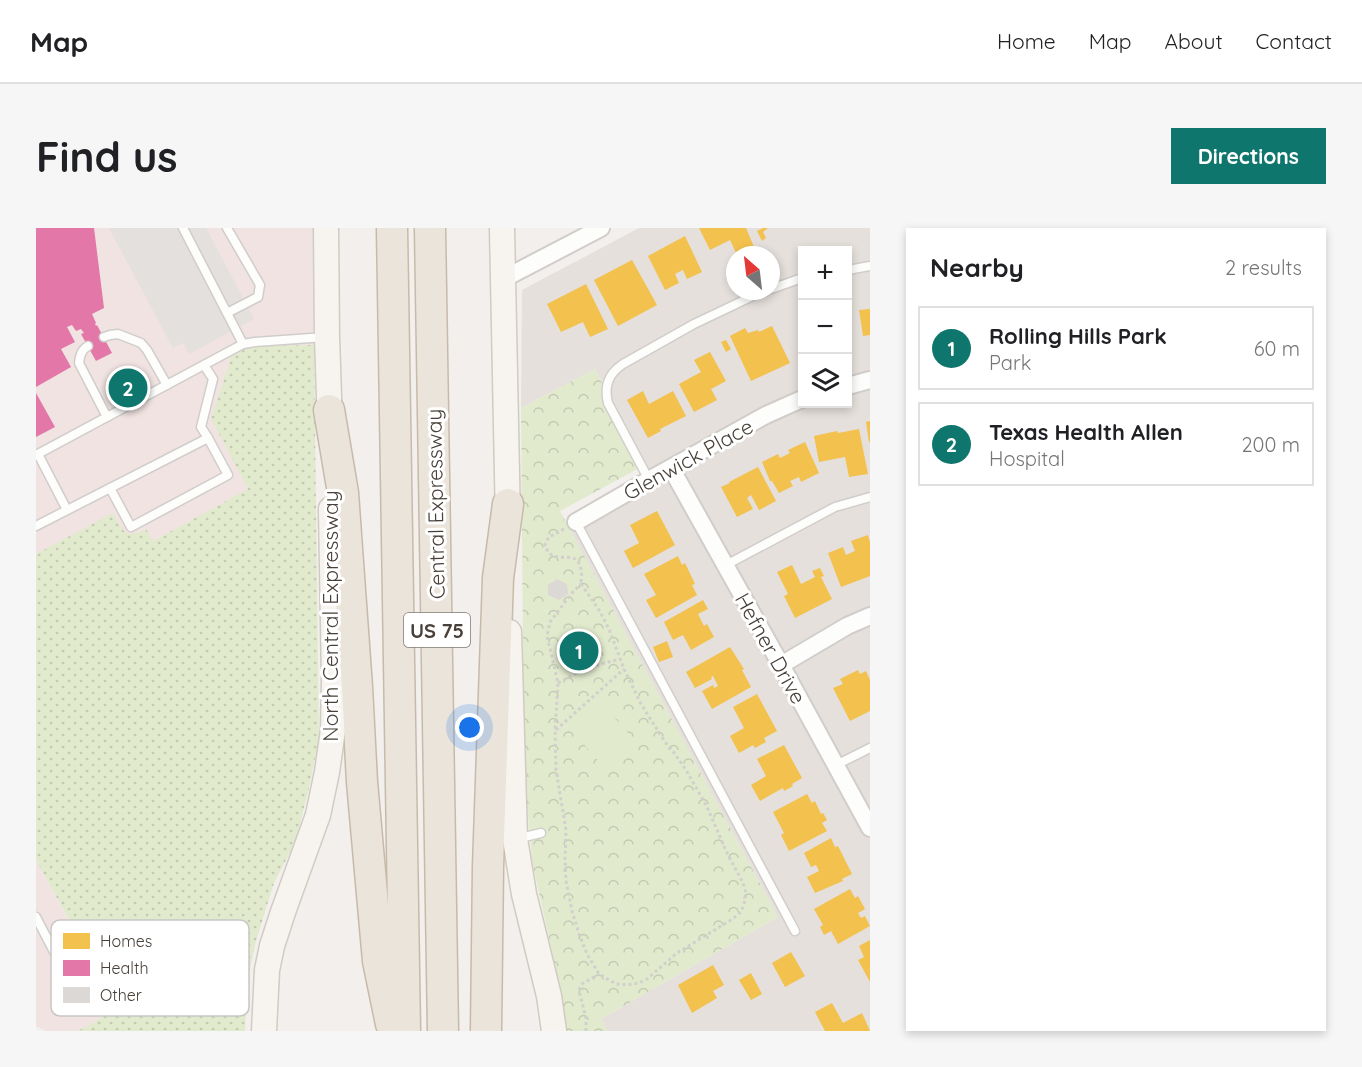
<!DOCTYPE html>
<meta charset="utf-8">
<style>
body{margin:0;font-family:Quicksand,sans-serif;background:#f6f6f6;color:#202124}
.controls{position:absolute;right:18px;top:18px;display:grid;overflow:hidden;border-radius:0px;box-shadow:0 3px 9px #0003}
.controls button{width:54px;height:54px;display:grid;place-items:center;padding:0;border:0;border-bottom:2px solid #e0e0e0;background:#fff;color:#202124;font:30px sans-serif}
.compass{position:absolute;left:690px;top:18px;width:54px;height:54px;border-radius:50%;background:#fff;box-shadow:0 3px 9px #0003;rotate:332deg}
.you{position:absolute;left:434px;top:500px;width:21px;height:21px;margin:-15px;border:4px solid #fff;border-radius:50%;background:#1a73e8;box-shadow:0 0 0 9px #1a73e833}
.badge{display:grid;place-items:center;width:39px;height:39px;border-radius:50%;background:#0f766e;color:#fff;font-size:20px;font-weight:700}
.pin{position:absolute;translate:-50% -50%;border:3px solid #fff;box-shadow:0 2px 6px #0006}
.list{margin:0;padding:0;list-style:none}
h2{display:flex;justify-content:space-between;align-items:center;height:78px;margin:0;padding:0 24px;font-size:26px}
h2 small{font-size:20px;font-weight:400;color:#757577}
.list li{display:grid;grid-template-columns:39px 1fr auto;gap:18px;align-items:center;box-sizing:border-box;height:84px;margin:0 12px 12px;padding:0 12px;border:2px solid #e0e0e0;border-radius:0px}
.list b{display:block;font-size:22px;white-space:nowrap}
.list p{margin:0;font-size:20px;white-space:nowrap;color:#757577}
.list em{font-size:20px;font-style:normal;color:#757577}
.icon{flex:none;width:33px;height:33px;fill:none;stroke:currentColor;stroke-width:2;stroke-linecap:round;stroke-linejoin:round}
.map{position:relative;flex:none;width:834px;height:803px;overflow:hidden;border-radius:0px}
header{display:flex;align-items:center;gap:36px;box-sizing:border-box;height:84px;padding:0 30px;background:#fff;border-bottom:2px solid #e0e0e0}
header strong{font-size:28px}
nav{display:flex;gap:33px;margin-inline-start:auto;font-size:21px}
.intro{display:flex;align-items:center;justify-content:space-between;box-sizing:border-box;height:144px;padding:0 36px}
h1{margin:0;font-size:42px}
.button{padding:15px 27px;border-radius:0px;background:#0f766e;color:#fff;font-size:21px;font-weight:700}
main{display:flex;gap:36px;padding:0 36px}
aside{flex:1;background:#fff;border-radius:0px;box-shadow:0 3px 9px #0003}
.map>svg:first-child{display:block}
.residential{fill:#e5e0db;fill-rule:evenodd}
.medical{fill:#f0e3e2}
.grass{fill:url(#grass-dots)}
.forest{fill:url(#forest-crowns)}
.pitch{fill:#e2eace}
.parking{fill:#e4e0dd}
.homes{fill:#f2c14e}
.health{fill:#e377a8}
.building{fill:#dbd8d5}
.lines{fill:none;stroke-linecap:round;stroke-linejoin:round}
.service-casing{stroke:#d0cdca;stroke-width:11}
.minor-casing{stroke:#d0cdca;stroke-width:20}
.secondary-casing{stroke:#d0cbc3;stroke-width:27}
.motorway-casing{stroke:#c8baa9;stroke-width:33}
.path{stroke:#d2cfcc;stroke-width:3;stroke-dasharray:3 3;stroke-linecap:butt}
.service{stroke:#fdfdfc;stroke-width:8}
.minor{stroke:#fdfdfc;stroke-width:16}
.secondary{stroke:#f7f4f0;stroke-width:24}
.motorway{stroke:#ebe4db;stroke-width:30}
.labels{text-anchor:middle;dominant-baseline:central;stroke-width:6;stroke-linejoin:round;paint-order:stroke}
.shield{fill:#fff;stroke:#7f7974;stroke-width:1.5}
.shield-label{font-size:20px;font-weight:bold;fill:#484039}
.street-label{font-size:21px;fill:#484039;stroke:#fff}
.key{fill:#fff;stroke:#c8c6c4;stroke-width:1.5}
.key-label{font-size:16px;fill:#484039}
</style>
<header>
<strong>Map</strong>
<nav><a>Home</a><a>Map</a><a>About</a><a>Contact</a></nav>
</header>
<div class="intro"><h1>Find us</h1><a class="button">Directions</a></div>
<main>
<div class="map">
<svg width="834" height="803" viewBox="0 0 834 803">
<defs>
<pattern id="grass-dots" width="8" height="8" patternUnits="userSpaceOnUse" patternTransform="scale(1.5)"><rect width="8" height="8" fill="#e2eace"/><path d="M2 2h.1M6 6h.1" fill="none" stroke="#c3cab2" stroke-width="1.8" stroke-linecap="round"/></pattern>
<pattern id="forest-crowns" width="20" height="18" patternUnits="userSpaceOnUse" patternTransform="scale(1.5)"><rect width="20" height="18" fill="#e2eace"/><path d="M2 6a3 3 0 1 1 6 0M12 15a3 3 0 1 1 6 0" fill="none" stroke="#c3cab2"/></pattern>
</defs>
<rect width="100%" height="100%" fill="#f2efec"/>
<path class="residential" d="M603,0H834V803H571L565,791L742,689L535,304L620,258L559,141L485,180L486,62ZM766,22H812V176H766ZM699,27H735V63H699Z"/>
<g class="medical">
<polygon points="0,0 278,0 278,117 215,118 213,261 117,313 101,306 92,306 84,300 77,286 0,326"/>
<polygon points="0,632 43,712 58,722 69,732 79,747 78,763 75,775 67,788 56,796 42,803 10,803 0,798"/>
</g>
<path class="grass" d="M278,117L283,511L272,564L259,615L238,655L220,713L212,750L209,803H41L56,796L67,788L75,775L78,763L79,747L69,732L58,722L44,712L0,632V326L77,285C86,303 90,312 110,301L117,313L212,261L175,191L195,129L215,118Z"/>
<polygon class="forest" points="559,141 607,238 524,283 742,689 565,791 571,803 529,803 517,728 496,633 488,542 485,180"/>
<polygon class="pitch" points="562,471 601,515 571,542 531,498"/>
<polygon class="parking" points="73,0 170,0 218,91 153,126 147,115 137,120"/>
<g class="homes">
<polygon points="663,0 710,0 721,26 719,27 701,27 694,12 674,22"/>
<polygon points="727,0 732,0 727,4 730,10 726,13 721,3"/>
<polygon points="649,8 666,44 651,51 647,42 639,46 643,55 629,62 612,28"/>
<polygon points="596,32 621,77 582,98 558,52"/>
<polygon points="550,56 572,101 554,109 547,94 525,104 511,76"/>
<polygon points="834,81 834,107 827,108 823,82"/>
<polygon points="736,98 754,135 715,153 694,108 709,100 712,105 722,102 723,104"/>
<polygon points="690,112 695,121 690,124 685,114"/>
<polygon points="674,124 690,153 675,161 681,172 658,184 643,156 665,144 658,132"/>
<polygon points="607,163 613,176 637,163 650,188 624,201 625,203 612,210 591,172"/>
<polygon points="834,193 834,214 833,214 830,194"/>
<polygon points="823,201 832,246 813,249 809,229 783,234 778,208 801,203 802,205"/>
<polygon points="769,214 783,245 765,254 763,249 754,253 757,258 743,265 736,253 734,253 726,234 742,226 744,230 754,225 752,222"/>
<polygon points="722,239 740,273 723,282 715,267 711,270 717,281 701,289 685,259 694,255 693,254"/>
<polygon points="621,283 639,317 597,340 588,323 603,315 594,297"/>
<polygon points="832,307 834,314 834,348 805,359 792,325 807,319 810,327 819,323 815,313"/>
<polygon points="642,328 646,337 649,335 659,356 656,357 661,367 620,390 610,372 620,367 608,346"/>
<polygon points="756,337 765,356 779,349 776,343 784,340 788,348 785,349 796,371 759,390 748,368 752,366 741,344"/>
<polygon points="667,372 672,381 662,386 668,398 671,396 678,409 655,422 647,407 637,412 628,394"/>
<polygon points="631,413 637,429 623,434 617,419"/>
<polygon points="694,419 708,441 706,442 715,459 676,481 666,463 677,457 678,460 682,458 677,448 675,449 676,451 659,460 650,444"/>
<polygon points="822,442 824,446 830,443 834,452 834,483 814,493 797,460 807,456 804,451"/>
<polygon points="721,466 741,503 728,510 730,514 719,520 717,517 703,525 694,508 708,500 697,479"/>
<polygon points="748,517 766,550 756,556 757,558 748,563 747,560 724,573 715,557 730,548 721,531"/>
<polygon points="771,566 776,575 779,573 785,586 787,585 791,592 786,595 791,603 753,623 745,607 748,605 737,584"/>
<polygon points="795,610 799,619 802,618 816,646 806,651 807,653 779,665 771,649 783,643 780,637 775,639 768,625"/>
<polygon points="814,661 819,670 822,668 829,681 822,685 825,690 829,688 834,698 802,716 795,703 788,707 784,699 787,697 778,681"/>
<polygon points="834,712 834,754 822,732 828,729 823,718"/>
<polygon points="755,724 769,748 749,759 736,735"/>
<polygon points="677,737 688,757 677,763 681,770 656,785 642,757"/>
<polygon points="715,745 726,766 715,772 703,752"/>
<polygon points="796,775 807,795 826,785 834,803 789,803 779,784"/>
</g>
<g class="health">
<polygon points="0,0 58,0 68,80 56,86 60,95 59,96 60,98 61,97 76,125 60,133 45,106 48,105 45,101 40,103 36,97 31,99 39,114 25,121 35,139 0,159"/>
<polygon points="0,165 19,199 0,209"/>
</g>
<polygon class="building" points="521,351 531,356 532,366 523,372 512,367 512,357"/>
<g class="lines">
<defs>
<g id="service">
<polyline points="147,0 207,116"/>
<polyline points="812,42 834,38"/>
<polyline points="735,61 766,50"/>
<polyline points="191,85 222,69 224,57 191,0"/>
<polyline points="68,109 74,107 82,106 105,115 111,122 131,157"/>
<path d="M52,118C45,122 44,128 43,135L71,189"/>
<polyline points="2,226 31,282"/>
<polyline points="0,227 207,116 219,114 289,109"/>
<path d="M613,252L572,175C568,158 572,146 587,136L658,96L719,67L730,63"/>
<polyline points="74,260 95,299 192,247 172,210"/>
<polyline points="540,294 759,703"/>
<polyline points="0,298 172,210 165,199 177,151 168,137"/>
<polyline points="690,337 799,279 834,269"/>
<polyline points="800,537 834,520"/>
<polyline points="480,611 505,605"/>
<polyline points="0,689 39,764"/>
</g>
<g id="minor">
<polyline points="467,51 565,0"/>
<polyline points="812,158 834,152"/>
<polyline points="635,240 745,437 834,600"/>
<polyline points="540,294 613,252 730,187 766,171"/>
<polyline points="745,437 811,398 834,388"/>
</g>
<g id="secondary">
<polyline points="290,0 291,109 294,199"/>
<polyline points="466,0 472,295"/>
<polyline points="473,404 479,611 488,666 513,768 518,803"/>
<polyline points="228,803 231,742 236,718 247,684 282,587 291,544 297,502 298,453 295,281"/>
</g>
<g id="motorway">
<polyline points="356,0 369,803"/>
<polyline points="394,0 407,803"/>
<polyline points="293,182 307,265 321,459 326,554 342,733 355,796"/>
<polyline points="450,803 452,639 462,350 472,276"/>
</g>
</defs>
<use href="#service" class="service-casing"/>
<use href="#minor" class="minor-casing"/>
<use href="#secondary" class="secondary-casing"/>
<use href="#motorway" class="motorway-casing"/>
<g class="path">
<path d="M528,301L513,309L509,316C515,342 540,317 545,341C546,346 545,352 545,356"/>
<polygon points="545,356 563,382 573,401 588,441 605,476 629,514 636,522 650,542 671,579 691,625 707,655 710,665 709,673 705,684 695,692 641,725 611,751 603,755 591,757 580,756 563,746 551,726 543,706 536,683 530,653 529,630 530,602 520,542 519,503 522,455 511,408 514,394 536,365"/>
<path d="M522,455C543,443 562,436 585,431"/>
<polyline points="520,502 588,441"/>
<polyline points="550,803 550,790 543,762 546,756 563,746"/>
</g>
<use href="#service" class="service"/>
<use href="#minor" class="minor"/>
<use href="#secondary" class="secondary"/>
<use href="#motorway" class="motorway"/>
</g>
<g class="labels">
<rect class="shield" x="368" y="385" width="66" height="34" rx="4.5"/>
<g class="shield-label">
<text x="401" y="402">US 75</text>
</g>
<g class="street-label">
<text transform="translate(652 231) rotate(-29)">Glenwick Place</text>
<text transform="translate(399 276) rotate(-91)">Central Expressway</text>
<text transform="translate(294 388) rotate(-90)">North Central Expressway</text>
<text transform="translate(735 420) rotate(61)">Hefner Drive</text>
</g>
</g>
<rect x="15" y="692" width="198" height="96" rx="9" class="key"/>
<rect x="27" y="705" width="27" height="16" fill="#f2c14e"/>
<rect x="27" y="732" width="27" height="16" fill="#e377a8"/>
<rect x="27" y="759" width="27" height="16" fill="#dbd8d5"/>
<g class="key-label">
<text x="64" y="719">Homes</text>
<text x="64" y="746">Health</text>
<text x="64" y="773">Other</text>
</g>
</svg>
<div class="controls">
<button>+</button>
<button>−</button>
<button><svg class="icon" aria-label="layers" viewBox="0 0 24 24"><path d="M12 4l9 5-9 5-9-5zM3 14l9 5 9-5"/></svg></button>
</div>
<svg class="compass" viewBox="-18 -18 36 36"><path d="M0-13l5 13h-10z" fill="#e53935"/><path d="M0 13l5-13h-10z" fill="#757577"/></svg>
<div class="you"></div>
<div class="pin badge" style="left:543px;top:423px">1</div>
<div class="pin badge" style="left:92px;top:160px">2</div>
</div>
<aside>
<h2>Nearby<small>2 results</small></h2>
<ul class="list">
<li><span class="badge">1</span><div><b>Rolling Hills Park</b><p>Park</p></div><em>60 m</em></li>
<li><span class="badge">2</span><div><b>Texas Health Allen</b><p>Hospital</p></div><em>200 m</em></li>
</ul>
</aside>
</main>
